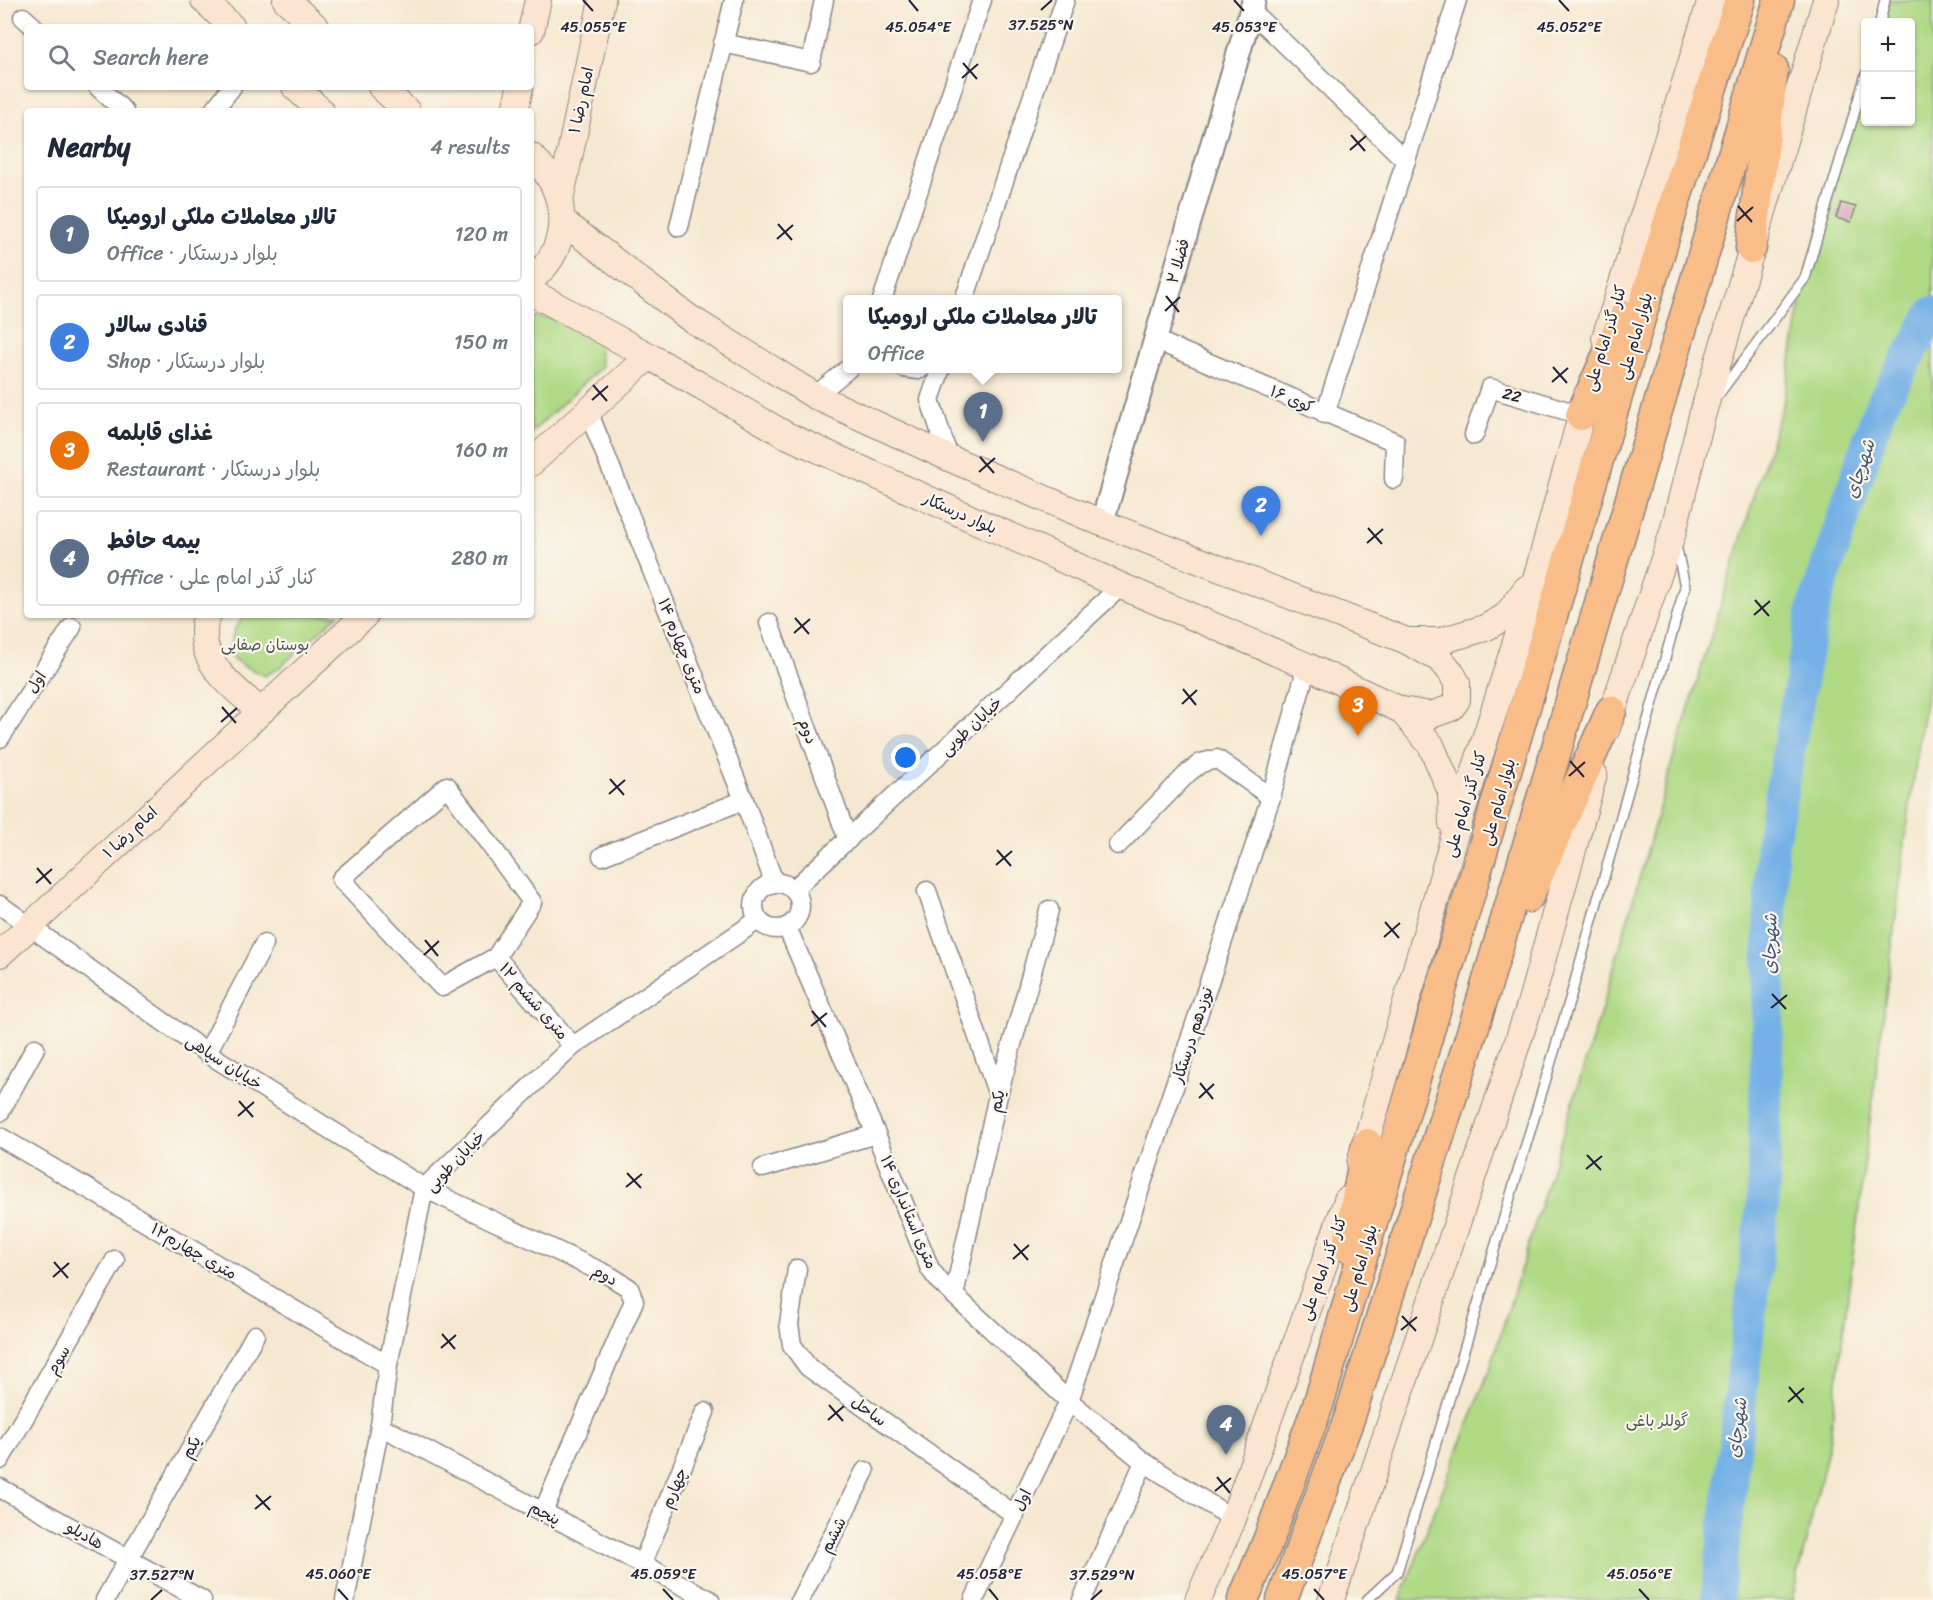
<!DOCTYPE html>
<meta charset="utf-8">
<style>
body{margin:0;font-family:Sriracha,"Playpen Sans Arabic",sans-serif;background:#f2f2f3;color:#1f2937}
.controls{position:absolute;right:18px;top:18px;display:grid;overflow:hidden;border-radius:6px;box-shadow:0 2px 4px #0004}
.controls button{width:54px;height:54px;display:grid;place-items:center;padding:0;border:0;border-bottom:2px solid #e0e1e3;background:#fff;color:#1f2937;font:30px sans-serif}
.you{position:absolute;left:906px;top:758px;width:21px;height:21px;margin:-15px;border:4px solid #fff;border-radius:50%;background:#1a73e8;box-shadow:0 0 0 9px #1a73e833}
.badge{display:grid;place-items:center;width:39px;height:39px;border-radius:50%;background:#0b8043;color:#fff;font-size:20px;font-weight:700}
.pin{position:absolute;translate:-50% -50px;filter:drop-shadow(0 2px 3px #0008)}
.pin::after{content:'';position:absolute;top:32px;width:21px;height:18px;background:inherit;clip-path:polygon(0 0,100% 0,50% 100%)}
.popup{position:absolute;left:843px;top:295px;width:279px;height:78px;box-sizing:border-box;display:grid;place-content:center;border-radius:6px;background:#fff;filter:drop-shadow(0 2px 4px #0005);font-size:20px;white-space:nowrap;color:#747a83}
.popup b{font-size:22px;color:#1f2937}
.popup::after{content:'';position:absolute;left:50%;top:100%;margin-left:-12px;border:12px solid transparent;border-top-color:#fff}
.list{margin:0;padding:0;list-style:none}
h2{display:flex;justify-content:space-between;align-items:center;height:78px;margin:0;padding:0 24px;font-size:26px}
h2 small{font-size:20px;font-weight:400;color:#747a83}
.list li{display:grid;grid-template-columns:39px 1fr auto;gap:18px;align-items:center;box-sizing:border-box;height:96px;margin:0 12px 12px;padding:0 12px;border:2px solid #e0e1e3;border-radius:6px}
.list b{display:block;font-size:22px;white-space:nowrap}
.list p{margin:0;font-size:20px;white-space:nowrap;color:#747a83}
.list em{font-size:20px;font-style:normal;color:#747a83}
.icon{flex:none;width:33px;height:33px;fill:none;stroke:currentColor;stroke-width:2;stroke-linecap:round;stroke-linejoin:round}
.map{position:relative;flex:none;width:1933px;height:1600px;overflow:hidden}
.search{position:absolute;background:#fff;box-shadow:0 2px 4px #0004;left:24px;top:24px;width:510px;height:66px;display:flex;align-items:center;gap:15px;box-sizing:border-box;padding:0 21px;border-radius:6px;color:#747a83;font-size:22px}
.panel{position:absolute;background:#fff;box-shadow:0 2px 4px #0004;left:24px;top:108px;width:510px;height:510px;border-radius:6px}
.map>svg:first-child{display:block}
.green{fill:#afd984;stroke:#687e60;stroke-width:1.5}
.lines{fill:none;stroke-linecap:round;stroke-linejoin:round}
.river{stroke:#74b0e6;stroke-width:33}
.building{fill:#d091ad}
.service-casing{stroke:#8c8586;stroke-width:12}
.minor-casing{stroke:#8c8586;stroke-width:21}
.tertiary-casing{stroke:#8c8586;stroke-width:26}
.secondary-casing{stroke:#8c8586;stroke-width:28}
.trunk-casing{stroke:#8c8586;stroke-width:33}
.service{stroke:#fff;stroke-width:9}
.minor{stroke:#fff;stroke-width:18}
.tertiary{stroke:#fff;stroke-width:22}
.secondary{stroke:#fce5d0;stroke-width:26}
.trunk{stroke:#f8bd89;stroke-width:30}
.ticks{fill:none;stroke:#22223b;stroke-width:2}
.labels{text-anchor:middle;dominant-baseline:central;stroke-width:4.5;stroke-linejoin:round;paint-order:stroke}
.street-label{font-size:16px;fill:#22223b;stroke:#fbf7ec}
.park-label{font-size:16px;fill:#4c5951;stroke:#fbf7ec}
.water-label{font-size:18px;font-style:italic;fill:#3f5477;stroke:#fbf7ec}
.ticks-label{font-size:15px;text-anchor:middle;fill:#22223b;stroke:#fbf7ec;stroke-width:4.5;stroke-linejoin:round;paint-order:stroke}
</style>
<div class="map">
<svg width="1933" height="1600" viewBox="0 0 1933 1600">
<rect width="100%" height="100%" fill="#fbf7ec"/>
<filter id="ink" filterUnits="userSpaceOnUse"><feTurbulence type="fractalNoise" baseFrequency=".0167" numOctaves="2"/><feDisplacementMap in="SourceGraphic" scale="12" xChannelSelector="R" yChannelSelector="G"/><feConvolveMatrix kernelMatrix="1 2 1 2 8 2 1 2 1" color-interpolation-filters="sRGB"/></filter>
<filter id="wash" filterUnits="userSpaceOnUse"><feTurbulence type="fractalNoise" baseFrequency=".008" numOctaves="4" result="noise"/><feDisplacementMap in="SourceGraphic" scale="24" xChannelSelector="R" yChannelSelector="G"/><feGaussianBlur stdDeviation="1.35" result="paint"/><feColorMatrix in="noise" values="0 0 0 0 0 0 0 0 0 0 0 0 0 0 0 0 0 1.4 0 .05"/><feComposite in="paint" operator="in"/></filter>
<g filter="url(#wash)">
<rect width="100%" height="100%" fill="#f5e8d0"/>
<g class="green">
<polygon points="1890,0 1933,0 1933,648 1910,804 1829,1445 1792,1600 1400,1600 1490,1368 1605,999 1672,763 1784,400 1805,278 1865,74 1866,122 1910,122 1910,22 1881,22"/>
<polygon points="531,317 561,319 593,332 599,346 602,366 531,433"/>
<polygon points="245,615 338,615 279,668 265,676 242,665 228,655 234,630"/>
</g>
<g class="lines">
<polyline class="river" points="1717,1600 1763,1202 1772,846 1814,606 1880,407 1933,313"/>
</g>
<g id="blocks">
<polygon class="building" points="1841,203 1856,207 1851,222 1836,218"/>
</g>
</g>
<g filter="url(#ink)">
<use href="#blocks" fill-opacity="0" stroke="#8c8586" stroke-width="1.5"/>
<g class="lines">
<defs>
<g id="service">
<polyline points="1880,22 1885,0"/>
<polyline points="1718,395 1805,278 1866,74"/>
<polyline points="1367,1600 1397,1572 1570,999 1685,587 1676,545"/>
</g>
<g id="minor">
<polyline points="1251,11 1406,161"/>
<polyline points="23,17 34,27"/>
<polyline points="723,43 811,62 824,0"/>
<polyline points="98,87 124,111"/>
<polyline points="213,111 232,87"/>
<polyline points="679,227 734,0"/>
<polyline points="882,300 982,0"/>
<polyline points="964,300 1065,0"/>
<polyline points="1155,340 1395,442 1394,479"/>
<polyline points="904,368 918,370 922,368"/>
<polyline points="941,368 930,400 949,458"/>
<polyline points="815,396 849,368"/>
<polyline points="588,411 744,800 774,882"/>
<polyline points="1325,414 1457,0"/>
<polyline points="1474,435 1490,388 1581,415"/>
<polyline points="769,623 848,840"/>
<polyline points="0,738 72,627"/>
<polygon points="447,786 532,902 496,957 442,987 341,879"/>
<polyline points="1118,845 1189,772 1201,763 1217,759 1271,797"/>
<polyline points="602,856 744,800"/>
<circle cx="777" cy="906" r="23"/>
<polyline points="794,889 1121,586"/>
<polyline points="927,891 998,1095"/>
<polyline points="0,905 207,1053 424,1188 610,1276 629,1288 634,1301 543,1512"/>
<polyline points="787,927 876,1134 930,1269 940,1282 1069,1401 1144,1462 1233,1519"/>
<polyline points="496,957 573,1046"/>
<polyline points="207,1053 264,944"/>
<polyline points="0,1112 35,1048"/>
<polyline points="0,1137 388,1365"/>
<polyline points="763,1168 876,1134"/>
<polyline points="797,1269 789,1324 792,1345 808,1367 1015,1515"/>
<polyline points="954,1295 998,1095 1049,910"/>
<polyline points="380,1426 710,1600"/>
<polyline points="0,1460 115,1260"/>
<polyline points="0,1488 202,1600"/>
<polyline points="642,1564 705,1412"/>
<polyline points="105,1600 255,1335"/>
<polyline points="345,1600 380,1426 388,1365 424,1188 573,1046 758,920"/>
<polyline points="800,1600 865,1471"/>
<polyline points="974,1600 1069,1401 1271,797 1307,666"/>
<polyline points="1082,1600 1144,1462"/>
</g>
<polyline id="tertiary" points="1102,523 1254,0"/>
<g id="secondary">
<polyline points="204,0 232,27"/>
<polyline points="286,0 316,27"/>
<polyline points="531,31 538,0"/>
<polyline points="295,87 321,111"/>
<polyline points="381,87 407,111"/>
<polyline points="515,111 520,87"/>
<path d="M531,156C569,188 574,248 531,279"/>
<polyline points="560,201 602,0"/>
<polyline points="531,292 649,356 786,435 1121,586 1307,666 1401,710 1431,715 1451,708 1457,700 1457,683 1451,672 1441,660 1407,641 1102,523 949,458 815,396 688,317 562,221"/>
<polyline points="1605,338 1711,0"/>
<polyline points="531,463 649,356"/>
<path d="M208,615C204,621 204,626 204,633C203,667 237,690 260,711"/>
<polyline points="1407,641 1440,641 1485,628 1506,616 1526,589"/>
<polyline points="1401,710 1431,745 1451,792 1452,823"/>
<polyline points="1606,730 1673,532 1702,416 1826,0"/>
<polyline points="0,954 365,615"/>
<polyline points="1360,1163 1453,840 1538,572 1587,395"/>
<polyline points="1198,1600 1233,1519 1347,1200"/>
<polyline points="1331,1600 1529,1008 1594,774"/>
</g>
<g id="trunk">
<polyline points="1751,248 1773,69"/>
<polyline points="1581,415 1625,316"/>
<polyline points="1528,897 1611,711"/>
<polyline points="1348,1247 1367,1144"/>
<polyline points="1243,1600 1268,1541 1319,1402 1674,204 1740,0"/>
<polyline points="1282,1600 1350,1416 1480,1007 1779,0"/>
</g>
</defs>
<use href="#service" class="service-casing"/>
<use href="#minor" class="minor-casing"/>
<use href="#tertiary" class="tertiary-casing"/>
<use href="#secondary" class="secondary-casing"/>
<use href="#trunk" class="trunk-casing"/>
<use href="#service" class="service"/>
<use href="#minor" class="minor"/>
<use href="#tertiary" class="tertiary"/>
<use href="#secondary" class="secondary"/>
<use href="#trunk" class="trunk"/>
</g>
</g>
<path class="ticks" d="M583,0L593,11M909,0L918,11M1234,0L1244,11M1559,0L1569,11M1041,10L1052,0M963,63L977,79M962,78L978,64M1351,135L1365,151M1350,150L1366,136M1738,206L1752,222M1737,221L1753,207M778,224L792,240M777,239L793,225M1166,296L1179,312M1165,311L1180,297M1553,367L1567,383M1552,382L1568,368M593,385L607,401M592,400L608,386M980,457L994,473M979,472L995,458M1368,528L1382,544M1367,543L1383,529M1755,600L1769,616M1754,615L1770,601M795,618L809,634M794,633L810,619M1183,689L1196,705M1182,704L1197,690M222,707L236,723M221,722L237,708M1570,761L1584,777M1569,776L1585,762M610,779L624,795M609,794L625,780M997,850L1011,866M996,865L1012,851M37,868L51,884M36,883L52,869M1385,922L1399,938M1384,937L1400,923M425,940L438,956M424,955L439,941M1772,994L1786,1009M1771,1008L1787,995M812,1011L826,1027M811,1026L827,1013M1200,1083L1213,1099M1199,1098L1214,1084M239,1101L253,1117M238,1116L254,1102M1587,1155L1601,1170M1586,1169L1602,1156M627,1173L641,1188M626,1187L642,1174M1014,1244L1028,1260M1013,1259L1029,1245M54,1262L68,1278M53,1277L69,1263M1402,1316L1416,1331M1401,1330L1417,1317M442,1334L455,1349M441,1348L456,1335M1789,1387L1803,1403M1788,1402L1804,1388M829,1405L843,1421M828,1420L844,1406M1217,1477L1230,1493M1215,1491L1231,1478M256,1495L270,1510M255,1509L271,1496M338,1589L348,1600M663,1589L673,1600M989,1589L998,1600M1314,1589L1324,1600M1639,1589L1649,1600M151,1600L162,1590M1091,1600L1102,1590"/>
<g class="labels">
<g class="street-label">
<text transform="translate(581 100) rotate(-78)">امام رضا ۱</text>
<text transform="translate(1178 261) rotate(-74)">فضلا ۲</text>
<text transform="translate(1635 336) rotate(-74)">بلوار امام علی</text>
<text transform="translate(1605 338) rotate(-73)">کنار گذر امام علی</text>
<text transform="translate(1512 395) rotate(16)">22</text>
<text transform="translate(1292 399) rotate(23)">کوی ۱۶</text>
<text transform="translate(960 513) rotate(24)">بلوار درستکار</text>
<text transform="translate(682 646) rotate(68)">۱۴ متری چهارم</text>
<text transform="translate(36 682) rotate(-57)">اول</text>
<text transform="translate(971 726) rotate(-43)">خیابان طوبی</text>
<text transform="translate(808 731) rotate(70)">دوم</text>
<text transform="translate(1498 802) rotate(-74)">بلوار امام علی</text>
<text transform="translate(1465 804) rotate(-73)">کنار گذر امام علی</text>
<text transform="translate(130 832) rotate(-43)">امام رضا ۱</text>
<text transform="translate(534 1001) rotate(49)">۱۲ متری ششم</text>
<text transform="translate(1192 1035) rotate(-72)">نوزدهم درستکار</text>
<text transform="translate(224 1062) rotate(33)">خیابان سپاهی</text>
<text transform="translate(997 1101) rotate(-77)">یکم</text>
<text transform="translate(455 1161) rotate(-46)">خیابان طوبی</text>
<text transform="translate(909 1212) rotate(67)">۱۴ متری استانداری</text>
<text transform="translate(194 1251) rotate(30)">۱۲متری چهارم</text>
<text transform="translate(1323 1268) rotate(-70)">کنار گذر امام علی</text>
<text transform="translate(1359 1268) rotate(-73)">بلوار امام علی</text>
<text transform="translate(605 1275) rotate(28)">دوم</text>
<text transform="translate(58 1360) rotate(-60)">سوم</text>
<text transform="translate(869 1411) rotate(36)">ساحل</text>
<text transform="translate(191 1447) rotate(-60)">یکم</text>
<text transform="translate(674 1488) rotate(-67)">چهارم</text>
<text transform="translate(1022 1500) rotate(-64)">اول</text>
<text transform="translate(545 1513) rotate(28)">پنجم</text>
<text transform="translate(85 1535) rotate(29)">هادیلو</text>
<text transform="translate(833 1535) rotate(-63)">ششم</text>
</g>
<g class="park-label">
<text x="265" y="644">بوستان صفایی</text>
<text x="1657" y="1420">گوللر باغی</text>
</g>
<g class="water-label">
<text transform="translate(1860 469) rotate(-72)">شهرچای</text>
<text transform="translate(1770 944) rotate(-89)">شهرچای</text>
<text transform="translate(1737 1428) rotate(-83)">شهرچای</text>
</g>
</g>
<g class="ticks-label">
<text x="1041" y="30">37.525°N</text>
<text x="593" y="32">45.055°E</text>
<text x="1244" y="32">45.053°E</text>
<text x="1569" y="32">45.052°E</text>
<text x="918" y="32">45.054°E</text>
<text x="338" y="1579">45.060°E</text>
<text x="663" y="1579">45.059°E</text>
<text x="989" y="1579">45.058°E</text>
<text x="1314" y="1579">45.057°E</text>
<text x="1639" y="1579">45.056°E</text>
<text x="162" y="1580">37.527°N</text>
<text x="1102" y="1580">37.529°N</text>
</g>
</svg>
<div class="controls">
<button>+</button>
<button>−</button>
</div>
<div class="you"></div>
<div class="pin badge" style="left:983px;top:442px;background:#5c6f8a">1</div>
<div class="popup"><b>تالار معاملات ملکی ارومیکا</b>Office</div>
<div class="pin badge" style="left:1261px;top:536px;background:#3f7fe0">2</div>
<div class="pin badge" style="left:1358px;top:736px;background:#e8710a">3</div>
<div class="pin badge" style="left:1226px;top:1455px;background:#5c6f8a">4</div>
<div class="search"><svg class="icon" aria-label="search" viewBox="0 0 24 24"><circle cx="10" cy="10" r="6"/><path d="M15 15l6 6"/></svg>Search here</div>
<section class="panel">
<h2>Nearby<small>4 results</small></h2>
<ul class="list">
<li><span class="badge" style="background:#5c6f8a">1</span><div><b>تالار معاملات ملکی ارومیکا</b><p>Office · بلوار درستکار</p></div><em>120 m</em></li>
<li><span class="badge" style="background:#3f7fe0">2</span><div><b>قنادی سالار</b><p>Shop · بلوار درستکار</p></div><em>150 m</em></li>
<li><span class="badge" style="background:#e8710a">3</span><div><b>غذای قابلمه</b><p>Restaurant · بلوار درستکار</p></div><em>160 m</em></li>
<li><span class="badge" style="background:#5c6f8a">4</span><div><b>بیمه حافط</b><p>Office · کنار گذر امام علی</p></div><em>280 m</em></li>
</ul>
</section>
</div>
